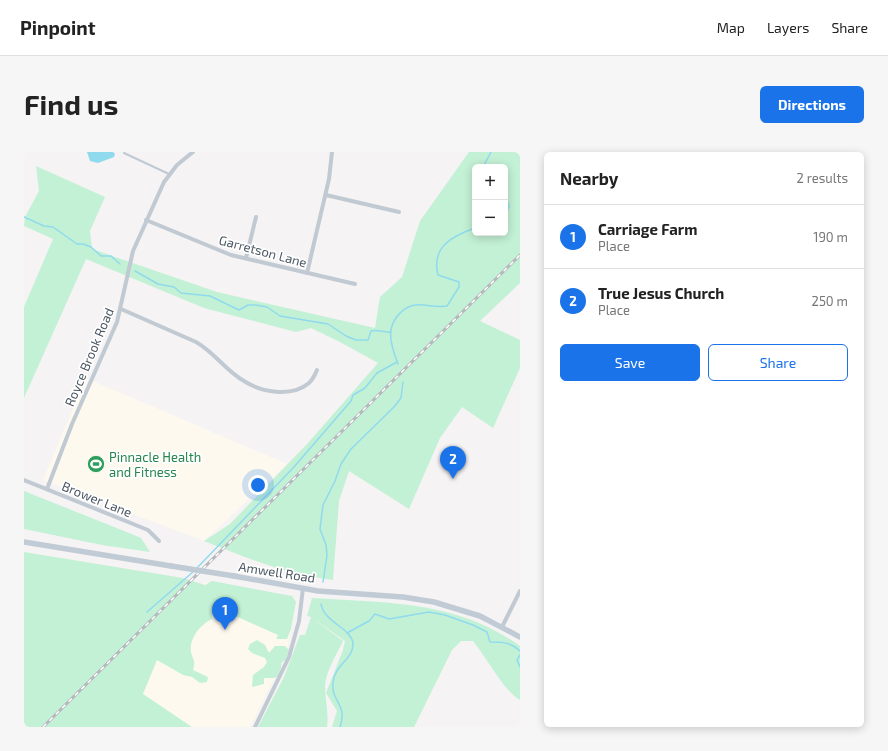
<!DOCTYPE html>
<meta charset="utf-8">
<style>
body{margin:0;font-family:"Exo 2",sans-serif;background:#f6f6f6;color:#222}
.controls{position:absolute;right:12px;top:12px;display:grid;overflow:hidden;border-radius:6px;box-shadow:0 2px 10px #0003}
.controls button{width:36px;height:36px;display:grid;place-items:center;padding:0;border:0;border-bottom:1px solid #e0e0e0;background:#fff;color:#222;font:20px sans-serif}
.you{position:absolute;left:234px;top:333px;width:14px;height:14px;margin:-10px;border:3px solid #fff;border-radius:50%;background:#1a73e8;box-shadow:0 0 0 6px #1a73e833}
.badge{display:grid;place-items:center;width:26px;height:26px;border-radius:50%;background:#1a73e8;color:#fff;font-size:13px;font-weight:700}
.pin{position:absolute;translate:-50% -33px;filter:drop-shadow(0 1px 2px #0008)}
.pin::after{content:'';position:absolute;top:21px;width:14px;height:12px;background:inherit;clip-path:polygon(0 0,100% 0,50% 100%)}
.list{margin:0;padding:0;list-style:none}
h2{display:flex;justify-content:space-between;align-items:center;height:52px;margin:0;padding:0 16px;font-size:17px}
h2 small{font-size:13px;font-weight:400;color:#767676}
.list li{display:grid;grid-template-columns:26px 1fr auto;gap:12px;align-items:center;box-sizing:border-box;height:64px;padding:0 16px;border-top:1px solid #e0e0e0}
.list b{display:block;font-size:15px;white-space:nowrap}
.list p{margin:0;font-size:13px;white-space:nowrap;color:#767676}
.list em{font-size:13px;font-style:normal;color:#767676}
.actions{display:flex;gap:8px;padding:12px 16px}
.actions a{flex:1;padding:9px 0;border:1px solid #1a73e8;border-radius:6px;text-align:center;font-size:14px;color:#1a73e8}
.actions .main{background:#1a73e8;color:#fff}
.map{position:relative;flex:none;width:496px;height:575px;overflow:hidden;border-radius:6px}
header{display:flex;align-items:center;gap:24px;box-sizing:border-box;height:56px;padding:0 20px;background:#fff;border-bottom:1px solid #e0e0e0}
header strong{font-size:19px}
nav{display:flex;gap:22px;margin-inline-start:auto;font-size:14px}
.intro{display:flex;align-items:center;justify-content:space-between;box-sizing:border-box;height:96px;padding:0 24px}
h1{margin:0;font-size:28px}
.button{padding:10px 18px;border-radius:6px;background:#1a73e8;color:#fff;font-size:14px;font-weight:700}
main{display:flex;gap:24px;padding:0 24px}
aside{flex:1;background:#fff;border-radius:6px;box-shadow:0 2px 10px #0003}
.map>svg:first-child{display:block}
.commercial{fill:#fdf9ef}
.green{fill:#c3f1d5;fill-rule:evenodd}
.water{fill:#90daee}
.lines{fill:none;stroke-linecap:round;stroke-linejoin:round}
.stream{stroke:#90daee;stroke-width:1.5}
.lane{stroke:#c1cad2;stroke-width:2}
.street{stroke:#c1cad2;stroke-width:4}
.secondary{stroke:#c1cbd6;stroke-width:5.5}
.rail-casing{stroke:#b5b8bd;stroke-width:3}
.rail{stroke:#fff;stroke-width:1.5;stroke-dasharray:4.5;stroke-linecap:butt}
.secondary-bridge{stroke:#c1cbd6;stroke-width:5.5}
.labels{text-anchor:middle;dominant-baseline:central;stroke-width:3.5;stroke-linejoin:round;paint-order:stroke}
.street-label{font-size:13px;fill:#4a5661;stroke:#fff}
.leisure-label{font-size:13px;fill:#27864d;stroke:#fff;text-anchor:start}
</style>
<header>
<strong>Pinpoint</strong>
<nav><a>Map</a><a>Layers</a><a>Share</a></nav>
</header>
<div class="intro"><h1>Find us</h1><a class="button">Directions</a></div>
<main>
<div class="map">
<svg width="496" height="575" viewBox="0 0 496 575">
<rect width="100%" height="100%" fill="#f5f3f3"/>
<g class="commercial">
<polygon points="62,226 263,312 180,389 19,328"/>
<polygon points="182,430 267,446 272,453 262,503 226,575 165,575 89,524"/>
</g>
<g class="green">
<path d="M445,0H496V131L456,169L496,188V216L469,276L438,255L416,286L385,357L325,319L315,349L309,428C263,423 223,406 180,389L206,372L284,291L354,211L316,190L287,176L272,180L180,156L62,107L0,246V155L29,87L0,74L1,65L15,39L12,14L81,45L66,79L68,97L193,140L351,176L356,145L378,125L396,69ZM451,15H481V81H451Z"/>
<polygon points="0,339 110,383 117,386 126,400 78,393 0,377"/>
<path d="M0,400L159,426L181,433L188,429L268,444L272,450L267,477L263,487H252L254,483L209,463L188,461V467C177,472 165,486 167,500C169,509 172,508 169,518L184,525L183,530L176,531L168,525L159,523L133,508L119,542L168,575H0Z"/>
<path d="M288,446C362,451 432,448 496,494V548C479,538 463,506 449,489H437L428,498L390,575H308L313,559L302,541L319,498L321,489L288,466L319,489C313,502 302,518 301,534C301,548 305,561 303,575H234L260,525L276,483H281L287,465L283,464Z"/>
<polygon points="233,488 241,493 245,501 251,494 261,494 265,498 262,508 258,510 255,524 250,526 240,526 240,532 228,535 229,523 240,515 243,510 241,506 228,501 224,497 226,492"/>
</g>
<polygon class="water" points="63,0 89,0 91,2 90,5 74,11 66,9"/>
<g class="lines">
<g class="stream">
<polyline points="459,15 467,0"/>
<polyline points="481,42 485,54 481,66"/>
<polyline points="0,65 20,74 29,75 53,92 59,92 67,95 77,104 87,104 96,112"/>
<path d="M111,119L134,132L150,135L157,141L186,144L215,158L224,153H232L243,155L256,164L304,172L322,184L332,188H344L347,179C353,177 361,181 367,180"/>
<path d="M374,212C370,202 365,189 367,178C369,166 380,154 392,153C402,152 412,156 423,154L435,135V130L414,123C407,95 428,84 451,76"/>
<polyline points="172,417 269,316 327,249 329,243 341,236 353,221 373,210"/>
<polyline points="299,430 303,403 302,393 296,377 299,353 311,329 317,312 327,297 370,255 377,246 379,230"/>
<path d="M297,452C300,470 327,476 329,491C330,507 310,513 309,531C307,550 324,552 316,575"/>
<polyline points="123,460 170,419"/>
<path d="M323,481L345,469L351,462L365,467L405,460L421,463L449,473L463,480L466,490C479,490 486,490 496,499"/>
<polyline points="496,503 493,508 496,515"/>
</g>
<polyline class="lane" points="100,1 145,22"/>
<g class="street">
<polyline points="302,43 375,60"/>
<polyline points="122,68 207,103 331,132"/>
<polyline points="222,106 232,65"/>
<polyline points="283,121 305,27 308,0"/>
<path d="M97,157L172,190C190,200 202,219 220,229C237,240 267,246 285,231C288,228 291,223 293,218"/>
<polyline points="0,328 124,378 135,389"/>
<polyline points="23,337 48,272 93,170 109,99 140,30 153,13 169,0"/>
<polyline points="478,475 496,439"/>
<polyline points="231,575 265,505 275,469 279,436"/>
</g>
<g class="secondary">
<polyline points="0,390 147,414"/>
<polyline points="210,424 294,439 379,445 410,450 456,464 496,485"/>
</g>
<defs>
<polyline id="rail" points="19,575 496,103"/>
</defs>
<use href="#rail" class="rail-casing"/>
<use href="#rail" class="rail"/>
<polyline class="secondary-bridge" points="147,414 210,424"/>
</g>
<defs>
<symbol id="stadium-disc" viewBox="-11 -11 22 22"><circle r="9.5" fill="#2e9e5b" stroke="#fff"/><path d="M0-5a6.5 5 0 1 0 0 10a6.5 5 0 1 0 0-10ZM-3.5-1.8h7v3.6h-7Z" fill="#fff"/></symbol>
</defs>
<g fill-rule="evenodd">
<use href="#stadium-disc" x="62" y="302" width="20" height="20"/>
</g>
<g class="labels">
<g class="street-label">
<text transform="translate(239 99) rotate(15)">Garretson Lane</text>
<text transform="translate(65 205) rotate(-67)">Royce Brook Road</text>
<text transform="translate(73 347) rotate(22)">Brower Lane</text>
<text transform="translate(253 420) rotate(9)">Amwell Road</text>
</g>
<g class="leisure-label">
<text x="85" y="305">Pinnacle Health<tspan x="85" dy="15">and Fitness</tspan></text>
</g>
</g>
</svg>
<div class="controls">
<button>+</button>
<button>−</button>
</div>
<div class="you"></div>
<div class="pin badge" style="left:201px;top:478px">1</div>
<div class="pin badge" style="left:429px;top:327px">2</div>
</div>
<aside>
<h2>Nearby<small>2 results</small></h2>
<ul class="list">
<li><span class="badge">1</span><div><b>Carriage Farm</b><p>Place</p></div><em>190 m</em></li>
<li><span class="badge">2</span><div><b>True Jesus Church</b><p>Place</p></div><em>250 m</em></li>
</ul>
<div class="actions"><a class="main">Save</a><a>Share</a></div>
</aside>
</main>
